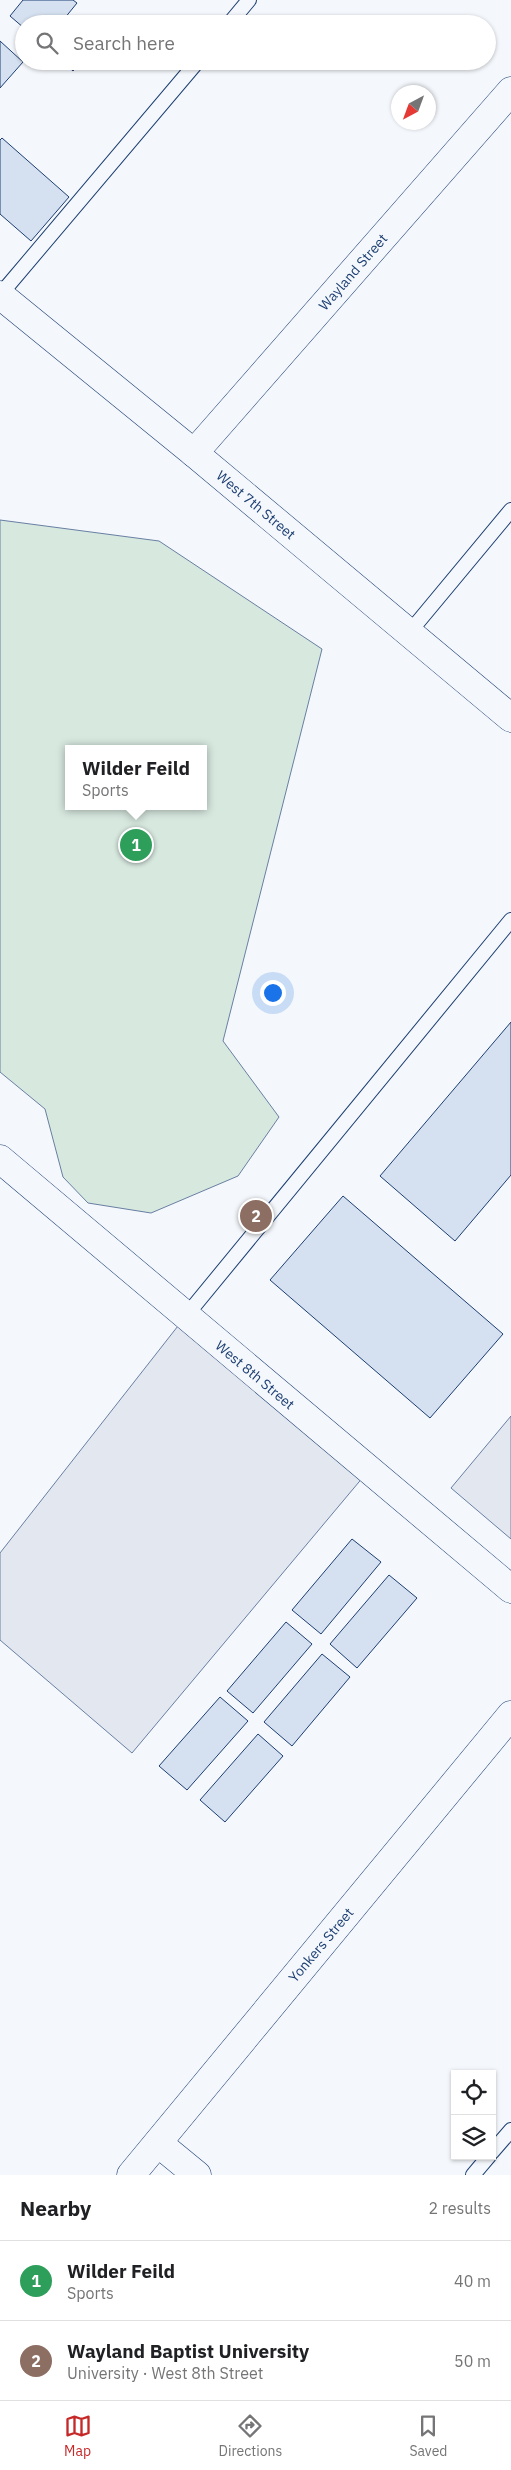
<!DOCTYPE html>
<meta charset="utf-8">
<style>
body{margin:0;font-family:"IBM Plex Sans",sans-serif;background:#f6f6f6;color:#202124}
.controls{position:absolute;right:15px;bottom:15px;display:grid;overflow:hidden;border-radius:0px;box-shadow:0 1px 4px #0004}
.controls button{width:45px;height:45px;display:grid;place-items:center;padding:0;border:0;border-bottom:1px solid #e0e0e0;background:#fff;color:#202124;font:25px sans-serif}
.compass{position:absolute;left:391px;top:85px;width:45px;height:45px;border-radius:50%;background:#fff;box-shadow:0 1px 4px #0004;rotate:221deg}
.you{position:absolute;left:272px;top:992px;width:18px;height:18px;margin:-12px;border:4px solid #fff;border-radius:50%;background:#1a73e8;box-shadow:0 0 0 8px #1a73e833}
.badge{display:grid;place-items:center;width:32px;height:32px;border-radius:50%;background:#c62828;color:#fff;font-size:16px;font-weight:700}
.pin{position:absolute;translate:-50% -50%;border:2px solid #fff;box-shadow:0 1px 5px #0006}
.popup{position:absolute;left:65px;top:745px;width:142px;height:65px;box-sizing:border-box;display:grid;place-content:center;border-radius:0px;background:#fff;filter:drop-shadow(0 1px 4px #0005);font-size:16px;white-space:nowrap;color:#757577}
.popup b{font-size:19px;color:#202124}
.popup::after{content:'';position:absolute;left:50%;top:100%;margin-left:-10px;border:10px solid transparent;border-top-color:#fff}
.list{margin:0;padding:0;list-style:none}
h2{display:flex;justify-content:space-between;align-items:center;height:65px;margin:0;padding:0 20px;font-size:21px}
h2 small{font-size:16px;font-weight:400;color:#757577}
.list li{display:grid;grid-template-columns:32px 1fr auto;gap:15px;align-items:center;box-sizing:border-box;height:80px;padding:0 20px;border-top:1px solid #e0e0e0}
.list b{display:block;font-size:19px;white-space:nowrap}
.list p{margin:0;font-size:16px;white-space:nowrap;color:#757577}
.list em{font-size:16px;font-style:normal;color:#757577}
.icon{flex:none;width:28px;height:28px;fill:none;stroke:currentColor;stroke-width:2;stroke-linecap:round;stroke-linejoin:round}
.map{position:relative;flex:none;width:511px;height:2175px;overflow:hidden}
.search{position:absolute;background:#fff;box-shadow:0 1px 4px #0004;left:15px;right:15px;top:15px;height:55px;display:flex;align-items:center;gap:12px;box-sizing:border-box;padding:0 18px;border-radius:28px;color:#757577;font-size:19px}
.sheet{height:225px;background:#fff}
nav{display:flex;justify-content:space-around;align-items:center;box-sizing:border-box;height:70px;border-top:1px solid #e0e0e0;background:#fff;font-size:14px;color:#757577}
nav a{display:grid;justify-items:center;gap:2px}
nav .on{color:#c62828}
.map>svg:first-child{display:block}
.green{fill:#d7e8df;stroke:#687fa3;fill-rule:evenodd}
.parking{fill:#e3e8f0;stroke:#687fa3}
.building{fill:#d5e0f0;stroke:#1d3f73}
.lines{fill:none;stroke-linecap:round;stroke-linejoin:round}
.service-casing{stroke:#1d3f73;stroke-width:16}
.minor-casing{stroke:#1d3f73;stroke-width:29}
.tertiary-casing{stroke:#1d3f73;stroke-width:29}
.service{stroke:#f4f7fb;stroke-width:14}
.minor{stroke:#f4f7fb;stroke-width:28}
.tertiary{stroke:#f4f7fb;stroke-width:28}
.labels{text-anchor:middle;dominant-baseline:central;stroke-width:4;stroke-linejoin:round;paint-order:stroke}
.street-label{font-size:14px;fill:#1d3f73;stroke:#f4f7fb}
</style>
<div class="map">
<svg width="511" height="2175" viewBox="0 0 511 2175">
<rect width="100%" height="100%" fill="#f4f7fb"/>
<path class="green" d="M0,520L159,541L322,649L223,1041L279,1117L238,1176L151,1213L88,1203L63,1177L45,1109L0,1072ZM68,749H204V806H68Z"/>
<g class="parking">
<polygon points="185,1317 369,1470 132,1753 0,1640 0,1553"/>
<polygon points="511,1416 511,1539 451,1488"/>
</g>
<g class="building">
<polygon points="23,0 73,0 77,3 60,24 24,24 24,28 10,16"/>
<polygon points="0,41 23,62 0,88"/>
<polygon points="62,61 82,61 73,71"/>
<polygon points="2,138 69,197 31,241 0,214 0,140"/>
<polygon points="511,1022 511,1175 455,1241 380,1176"/>
<polygon points="343,1196 503,1334 430,1418 270,1280"/>
<polygon points="352,1539 381,1562 321,1634 292,1610"/>
<polygon points="389,1575 417,1598 357,1668 330,1644"/>
<polygon points="286,1622 312,1644 253,1713 227,1691"/>
<polygon points="322,1654 350,1677 292,1746 264,1722"/>
<polygon points="220,1697 248,1721 187,1790 159,1766"/>
<polygon points="258,1734 283,1756 225,1822 200,1800"/>
</g>
<g class="lines">
<defs>
<g id="service">
<polyline points="229,24 249,0"/>
<polyline points="0,295 198,61"/>
<polyline points="408,634 511,510"/>
<polyline points="185,1317 511,920"/>
<polyline points="492,2152 511,2130"/>
<polyline points="473,2175 489,2156"/>
</g>
<g id="minor">
<polyline points="0,295 194,453 511,718"/>
<polyline points="194,453 511,91"/>
<polyline points="0,1159 511,1589"/>
<polyline points="158,2143 197,2175"/>
</g>
<polyline id="tertiary" points="131,2175 511,1715"/>
</defs>
<use href="#service" class="service-casing"/>
<use href="#minor" class="minor-casing"/>
<use href="#tertiary" class="tertiary-casing"/>
<use href="#service" class="service"/>
<use href="#minor" class="minor"/>
<use href="#tertiary" class="tertiary"/>
</g>
<g class="labels">
<g class="street-label">
<text transform="translate(353 272) rotate(-49)">Wayland Street</text>
<text transform="translate(256 505) rotate(40)">West 7th Street</text>
<text transform="translate(255 1375) rotate(40)">West 8th Street</text>
<text transform="translate(321 1945) rotate(-50)">Yonkers Street</text>
</g>
</g>
</svg>
<div class="controls">
<button><svg class="icon" aria-label="locate" viewBox="0 0 24 24"><circle cx="12" cy="12" r="6"/><path d="M12 2v4M12 18v4M2 12h4M18 12h4"/></svg></button>
<button><svg class="icon" aria-label="layers" viewBox="0 0 24 24"><path d="M12 4l9 5-9 5-9-5zM3 14l9 5 9-5"/></svg></button>
</div>
<svg class="compass" viewBox="-18 -18 36 36"><path d="M0-13l5 13h-10z" fill="#e53935"/><path d="M0 13l5-13h-10z" fill="#757577"/></svg>
<div class="you"></div>
<div class="pin badge" style="left:136px;top:845px;background:#2e9e5b">1</div>
<div class="popup"><b>Wilder Feild</b>Sports</div>
<div class="pin badge" style="left:256px;top:1216px;background:#8d6e63">2</div>
<div class="search"><svg class="icon" aria-label="search" viewBox="0 0 24 24"><circle cx="10" cy="10" r="6"/><path d="M15 15l6 6"/></svg>Search here</div>
</div>
<section class="sheet">
<h2>Nearby<small>2 results</small></h2>
<ul class="list">
<li><span class="badge" style="background:#2e9e5b">1</span><div><b>Wilder Feild</b><p>Sports</p></div><em>40 m</em></li>
<li><span class="badge" style="background:#8d6e63">2</span><div><b>Wayland Baptist University</b><p>University · West 8th Street</p></div><em>50 m</em></li>
</ul>
</section>
<nav>
<a class="on"><svg class="icon" aria-label="map" viewBox="0 0 24 24"><path d="M3 6l6-2 6 2 6-2v14l-6 2-6-2-6 2zM9 4v14M15 6v14"/></svg>Map</a>
<a><svg class="icon" aria-label="directions" viewBox="0 0 24 24"><path d="M12 3l9 9-9 9-9-9zM9 14v-3h6M13 9l2 2-2 2"/></svg>Directions</a>
<a><svg class="icon" aria-label="saved" viewBox="0 0 24 24"><path d="M7 4h10v16l-5-4-5 4z"/></svg>Saved</a>
</nav>
